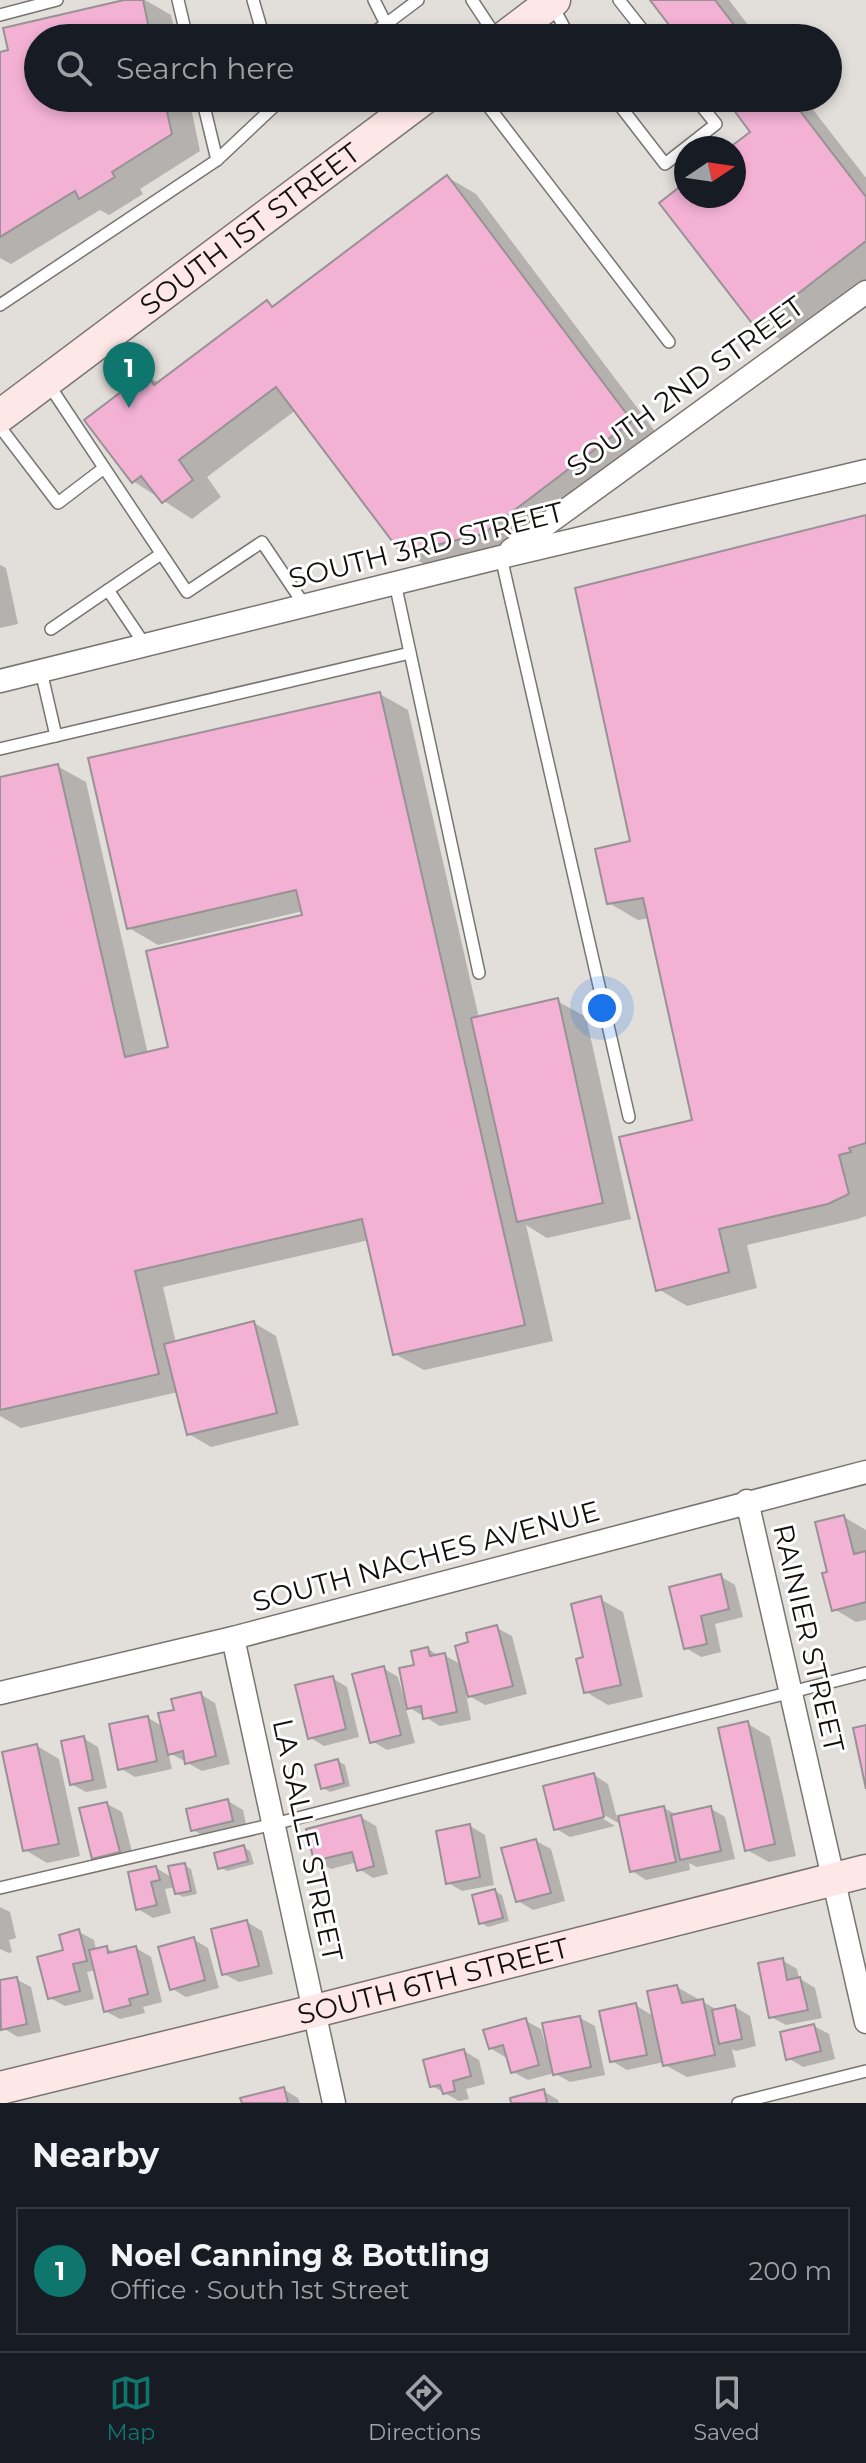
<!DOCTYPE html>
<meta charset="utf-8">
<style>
body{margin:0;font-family:Montserrat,sans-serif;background:#20242c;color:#f1f3f6}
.compass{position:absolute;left:674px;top:136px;width:72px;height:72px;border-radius:50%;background:#171b24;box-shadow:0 4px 12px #0003;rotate:77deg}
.you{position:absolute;left:602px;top:1008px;width:28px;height:28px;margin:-20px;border:6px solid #fff;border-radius:50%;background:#1a73e8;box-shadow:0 0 0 12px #1a73e833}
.badge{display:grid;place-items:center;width:52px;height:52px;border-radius:50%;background:#0f766e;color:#fff;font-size:26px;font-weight:700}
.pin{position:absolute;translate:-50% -66px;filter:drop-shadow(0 2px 4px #0008)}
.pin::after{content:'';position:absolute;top:42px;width:28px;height:24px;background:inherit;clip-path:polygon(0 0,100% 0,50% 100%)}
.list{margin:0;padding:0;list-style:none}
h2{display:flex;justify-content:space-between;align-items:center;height:104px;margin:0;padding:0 32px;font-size:34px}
h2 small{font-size:26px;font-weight:400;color:#9ea1a6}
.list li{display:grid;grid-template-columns:52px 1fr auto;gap:24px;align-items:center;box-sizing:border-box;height:128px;margin:0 16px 16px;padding:0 16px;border:2px solid #363941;border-radius:0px}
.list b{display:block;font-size:30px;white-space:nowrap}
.list p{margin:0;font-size:26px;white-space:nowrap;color:#9ea1a6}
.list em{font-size:26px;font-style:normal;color:#9ea1a6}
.icon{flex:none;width:44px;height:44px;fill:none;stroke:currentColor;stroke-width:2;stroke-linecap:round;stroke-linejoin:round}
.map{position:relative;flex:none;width:866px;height:2103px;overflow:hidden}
.search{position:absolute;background:#171b24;box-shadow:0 4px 12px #0003;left:24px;right:24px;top:24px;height:88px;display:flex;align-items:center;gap:20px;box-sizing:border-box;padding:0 28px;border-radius:44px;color:#9ea1a6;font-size:30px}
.sheet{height:248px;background:#171b24}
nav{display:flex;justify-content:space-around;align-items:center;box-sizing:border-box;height:112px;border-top:2px solid #363941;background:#171b24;font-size:22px;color:#9ea1a6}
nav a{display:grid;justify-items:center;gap:4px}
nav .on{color:#0f766e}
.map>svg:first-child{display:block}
.shadow{fill:#0003}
.building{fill:#f3b1d4;stroke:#989295;stroke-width:2}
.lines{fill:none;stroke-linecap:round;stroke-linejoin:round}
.lane-casing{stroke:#787571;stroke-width:14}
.street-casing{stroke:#787571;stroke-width:25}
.secondary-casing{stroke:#787571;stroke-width:35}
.lane{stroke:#fff;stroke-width:11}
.street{stroke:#fff;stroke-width:22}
.secondary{stroke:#fee8e7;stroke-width:32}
.labels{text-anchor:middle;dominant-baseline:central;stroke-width:6;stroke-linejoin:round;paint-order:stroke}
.street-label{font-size:28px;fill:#11100f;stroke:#fff}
</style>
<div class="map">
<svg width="866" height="2103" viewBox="0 0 866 2103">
<rect width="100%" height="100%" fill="#e2deda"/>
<g class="shadow">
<polygon points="133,0 145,0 171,15 176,38 38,38 38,98 189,98 200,151 140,189 143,194 109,215 100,210 11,264 0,258 0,54 10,52 5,30"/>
<polygon points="652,0 729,0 758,38 681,38"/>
<polygon points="727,98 804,98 866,178 866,280 785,342 756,326 662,203 686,184 686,196 734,196 733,148 753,132"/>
<polygon points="447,177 476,194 660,438 512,550 431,568 402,551 296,410 207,477 221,497 192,519 133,481 146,376 159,383 267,302 275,307"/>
<polygon points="866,517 866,1216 858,1219 747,1245 757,1288 687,1306 658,1289 695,1121 650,918 638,920 609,903 633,843"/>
<polygon points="0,565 6,568 18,624 0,628"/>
<polygon points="380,694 408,710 479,1018 557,1001 586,1017 631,1219 547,1238 526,1225 553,1341 424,1370 395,1354 369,1240 163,1287 176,1343 254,1323 276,1336 299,1425 211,1447 189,1434 178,1392 21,1428 0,1416 0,779 57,766 86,782 148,1054 170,1049 304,917 303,911 158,945 129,928"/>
<polygon points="844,1517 866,1530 866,1620 856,1622 834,1609 829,1573"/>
<polygon points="720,1576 735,1585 743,1617 715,1624 721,1652 701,1657 686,1648 671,1588"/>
<polygon points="600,1599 623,1612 643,1697 608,1705 586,1692 586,1659"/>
<polygon points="497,1628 512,1636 527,1694 485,1705 466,1694 471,1720 440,1726 405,1705 415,1743 387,1750 372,1741 383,1668 398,1677 404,1698 407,1697 416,1666 428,1649 439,1656 444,1655 462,1665 471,1644"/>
<polygon points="332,1678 347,1687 359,1737 324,1746 309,1737"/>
<polygon points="200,1694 215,1703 230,1764 202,1771 168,1752 172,1769 135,1777 120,1768 148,1718 164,1727 176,1711"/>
<polygon points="748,1724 770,1737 796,1856 769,1862 747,1850"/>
<polygon points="83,1738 98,1747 107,1788 86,1792 71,1784"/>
<polygon points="37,1746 59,1759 80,1856 47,1863 25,1850"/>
<polygon points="338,1761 345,1765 350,1786 330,1792 323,1788"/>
<polygon points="594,1775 608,1784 617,1818 664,1808 677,1815 710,1808 725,1817 735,1859 697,1867 689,1863 690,1870 646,1880 632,1871 622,1825 597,1811 595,1814 615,1826 570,1837 555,1828"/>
<polygon points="228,1801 243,1810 247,1829 208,1838 193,1830"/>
<polygon points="107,1804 122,1812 134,1860 108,1867 93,1858"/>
<polygon points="361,1817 376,1826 388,1874 373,1878 359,1869 357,1862 331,1869 316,1860"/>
<polygon points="470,1826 485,1835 494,1885 462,1891 447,1882"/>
<polygon points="536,1841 551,1849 565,1901 533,1910 518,1901"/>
<polygon points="243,1847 250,1851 254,1864 227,1871 220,1867"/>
<polygon points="184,1865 191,1869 197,1894 183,1897 176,1893 175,1887 165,1889 171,1913 153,1918 138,1909 156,1868 173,1878"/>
<polygon points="495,1891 502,1895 509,1921 488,1927 481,1923"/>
<polygon points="0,1907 10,1912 16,1938 9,1940 12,1952 9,1953 0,1949"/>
<polygon points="247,1922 262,1931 273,1974 239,1982 224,1974"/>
<polygon points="79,1932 94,1940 96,1950 106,1948 116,1953 136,1948 151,1957 162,2002 143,2007 145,2013 120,2019 105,2011 95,1970 87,1972 94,1999 65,2006 50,1998 66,1951"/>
<polygon points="193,1939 208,1948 219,1988 186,1997 171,1988"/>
<polygon points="782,1960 797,1969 799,1978 815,1988 822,2018 786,2025 771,2017"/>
<polygon points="16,1979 31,1987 41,2032 18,2037 3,2028 0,2017 0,1982"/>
<polygon points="677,1987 719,2011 735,2007 750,2016 756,2046 736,2051 732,2049 736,2067 687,2077 665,2065 664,2062 627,2070 612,2061 635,2005 655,2017"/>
<polygon points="580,2018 595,2026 605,2075 570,2082 554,2073 528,2080 513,2072 508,2056 505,2057 490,2048 526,2021 541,2029 546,2047 549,2046"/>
<polygon points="814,2026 829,2034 835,2059 803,2067 788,2058"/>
<polygon points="464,2051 479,2060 485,2084 466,2089 469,2099 459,2101 432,2086"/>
<polygon points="283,2089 298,2098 300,2103 244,2103"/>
<polygon points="543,2091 558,2100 559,2103 513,2103"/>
</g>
<g class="building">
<polygon points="124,0 143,0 151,38 38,38 38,98 164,98 172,134 112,172 115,177 79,199 75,191 0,237 0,52 8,50 3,28"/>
<polygon points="650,0 715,0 744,38 679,38"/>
<polygon points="725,98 790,98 866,197 866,241 755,327 659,203 686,182 686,196 734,196 734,148 729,148 750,132"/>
<polygon points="447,175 632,421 483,534 401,553 276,387 179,460 193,480 162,503 141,476 132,483 84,420 146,373 154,385 267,300 272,307"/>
<polygon points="866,515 866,1143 849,1148 851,1152 839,1155 849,1194 828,1204 719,1229 729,1272 656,1291 619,1137 692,1120 643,898 607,904 595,849 630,841 575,588"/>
<polygon points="380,692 525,1325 393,1355 362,1219 135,1271 159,1374 0,1410 0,777 58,764 125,1057 168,1047 146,951 302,915 296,890 127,929 88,758"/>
<polygon points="558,998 603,1203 517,1222 471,1018"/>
<polygon points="254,1321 277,1413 187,1435 164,1344"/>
<polygon points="844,1515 854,1554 866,1551 866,1602 832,1611 822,1573 827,1572 815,1522"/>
<polygon points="721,1574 729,1609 701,1616 707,1644 684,1649 669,1587"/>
<polygon points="601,1596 621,1685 584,1693 576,1659 583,1657 571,1604"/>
<polygon points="497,1625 513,1686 468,1697 455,1646 468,1642 466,1633"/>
<polygon points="428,1647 430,1656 445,1653 457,1712 423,1719 421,1706 407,1709 399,1668 414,1665 411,1651"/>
<polygon points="384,1666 401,1735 370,1743 352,1674"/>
<polygon points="333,1676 346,1729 308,1739 295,1685"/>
<polygon points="201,1692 216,1756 185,1764 183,1751 168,1755 158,1713 174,1710 171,1699"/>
<polygon points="148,1716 157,1761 118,1770 109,1724"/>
<polygon points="748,1721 775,1844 745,1851 718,1728"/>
<polygon points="866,1725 866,1789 853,1728"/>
<polygon points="84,1736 93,1780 70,1785 61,1741"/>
<polygon points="37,1744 59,1844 23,1851 2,1752"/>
<polygon points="338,1759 344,1783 321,1789 315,1765"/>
<polygon points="594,1773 604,1817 554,1830 543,1786"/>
<polygon points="228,1799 233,1821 191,1831 186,1809"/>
<polygon points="107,1802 120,1852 92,1859 79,1808"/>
<polygon points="664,1806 676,1862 630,1872 618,1816"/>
<polygon points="711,1806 721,1851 680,1860 671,1815"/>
<polygon points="361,1815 374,1866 357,1871 352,1852 314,1861 306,1829"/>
<polygon points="470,1824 480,1877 446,1884 436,1831"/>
<polygon points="536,1839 551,1893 516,1902 501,1848"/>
<polygon points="244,1845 248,1861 218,1869 214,1853"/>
<polygon points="185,1863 191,1891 175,1894 168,1866"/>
<polygon points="156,1866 160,1880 151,1882 157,1905 136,1910 128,1872"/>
<polygon points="495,1889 503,1918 479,1924 472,1895"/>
<polygon points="247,1920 259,1966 222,1975 211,1929"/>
<polygon points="79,1929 87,1961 73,1964 80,1991 48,1999 37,1957 63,1950 59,1935"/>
<polygon points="194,1937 205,1980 170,1990 158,1947"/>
<polygon points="107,1946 108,1953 136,1946 148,1994 129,1999 131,2005 104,2012 89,1950"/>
<polygon points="783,1958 787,1980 800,1977 808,2010 769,2018 758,1963"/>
<polygon points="17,1977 27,2024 1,2030 0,1980"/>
<polygon points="677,1985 682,2003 703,1999 715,2055 663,2066 647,1991"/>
<polygon points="636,2003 647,2055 610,2062 599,2011"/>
<polygon points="735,2005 742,2039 719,2044 712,2010"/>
<polygon points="580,2016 591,2067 553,2075 542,2023"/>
<polygon points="526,2018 539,2065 511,2073 503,2045 489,2049 483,2030"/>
<polygon points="814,2024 821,2051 786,2060 780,2032"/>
<polygon points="464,2049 471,2076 453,2081 455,2091 443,2094 440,2085 430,2087 423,2060"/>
<polygon points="284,2087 288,2103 242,2103 240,2098"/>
<polygon points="544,2089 547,2103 511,2103 510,2098"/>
</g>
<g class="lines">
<defs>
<g id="lane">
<polyline points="178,0 187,38"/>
<polyline points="253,0 264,38"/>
<polyline points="472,0 497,38"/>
<polyline points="619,0 649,38"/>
<polyline points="551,3 570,38"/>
<polyline points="0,15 57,0"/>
<polyline points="386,24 418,0"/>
<polyline points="366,38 386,24 374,0"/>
<polyline points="482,98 669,342"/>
<polyline points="614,98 665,164 716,124 695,98"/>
<polyline points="217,160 283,98"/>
<polyline points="0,305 217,160 202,98"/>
<polyline points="47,382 187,592 262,542 305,606"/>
<polyline points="0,427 58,503 104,468"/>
<polyline points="501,557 629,1117"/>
<polyline points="395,583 479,973"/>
<polyline points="51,629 108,590"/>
<polyline points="145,645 108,590 161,554"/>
<polyline points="41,671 56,736"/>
<polyline points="0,749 410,653"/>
<polyline points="0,1888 274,1824 866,1673"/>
<polyline points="738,2103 866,2071"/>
</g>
<g id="street">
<polyline points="511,550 866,292"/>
<polyline points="0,681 501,557 866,471"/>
<polyline points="747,1501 866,2022"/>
<polyline points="233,1638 334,2103"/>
<polyline points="0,1693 233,1638 866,1472"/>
</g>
<g id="secondary">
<polyline points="504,38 554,0"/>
<path id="s1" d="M0,416L424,98"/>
<path id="s2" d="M0,2088L315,2011L866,1871"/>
</g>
</defs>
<use href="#lane" class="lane-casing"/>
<use href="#street" class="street-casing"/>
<use href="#secondary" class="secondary-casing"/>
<use href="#lane" class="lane"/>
<use href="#street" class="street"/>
<use href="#secondary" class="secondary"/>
</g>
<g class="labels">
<g class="street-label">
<text stroke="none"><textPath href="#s1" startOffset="312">SOUTH 1ST STREET</textPath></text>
<text transform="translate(685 386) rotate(-36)">SOUTH 2ND STREET</text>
<text transform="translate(426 545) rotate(-14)">SOUTH 3RD STREET</text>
<text transform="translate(426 1556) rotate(-15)">SOUTH NACHES AVENUE</text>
<text transform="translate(809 1638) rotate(77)">RAINIER STREET</text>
<text transform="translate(308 1840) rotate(78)">LA SALLE STREET</text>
<text stroke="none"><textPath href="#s2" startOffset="446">SOUTH 6TH STREET</textPath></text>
</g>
</g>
</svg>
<svg class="compass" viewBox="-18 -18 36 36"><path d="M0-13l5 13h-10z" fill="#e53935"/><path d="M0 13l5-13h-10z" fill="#9ea1a6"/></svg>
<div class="you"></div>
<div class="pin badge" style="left:129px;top:408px">1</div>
<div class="search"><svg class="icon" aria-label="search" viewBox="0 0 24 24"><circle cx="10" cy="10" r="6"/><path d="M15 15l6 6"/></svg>Search here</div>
</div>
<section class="sheet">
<h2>Nearby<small></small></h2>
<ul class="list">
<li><span class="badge">1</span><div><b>Noel Canning &amp; Bottling</b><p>Office · South 1st Street</p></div><em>200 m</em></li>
</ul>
</section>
<nav>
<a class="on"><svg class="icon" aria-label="map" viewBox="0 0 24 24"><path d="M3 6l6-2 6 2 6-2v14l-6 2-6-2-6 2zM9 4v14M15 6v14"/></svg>Map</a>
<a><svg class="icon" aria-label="directions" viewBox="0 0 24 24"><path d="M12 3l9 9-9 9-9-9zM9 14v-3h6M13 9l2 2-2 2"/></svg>Directions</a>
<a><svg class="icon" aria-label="saved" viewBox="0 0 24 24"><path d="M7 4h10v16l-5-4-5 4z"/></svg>Saved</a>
</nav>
